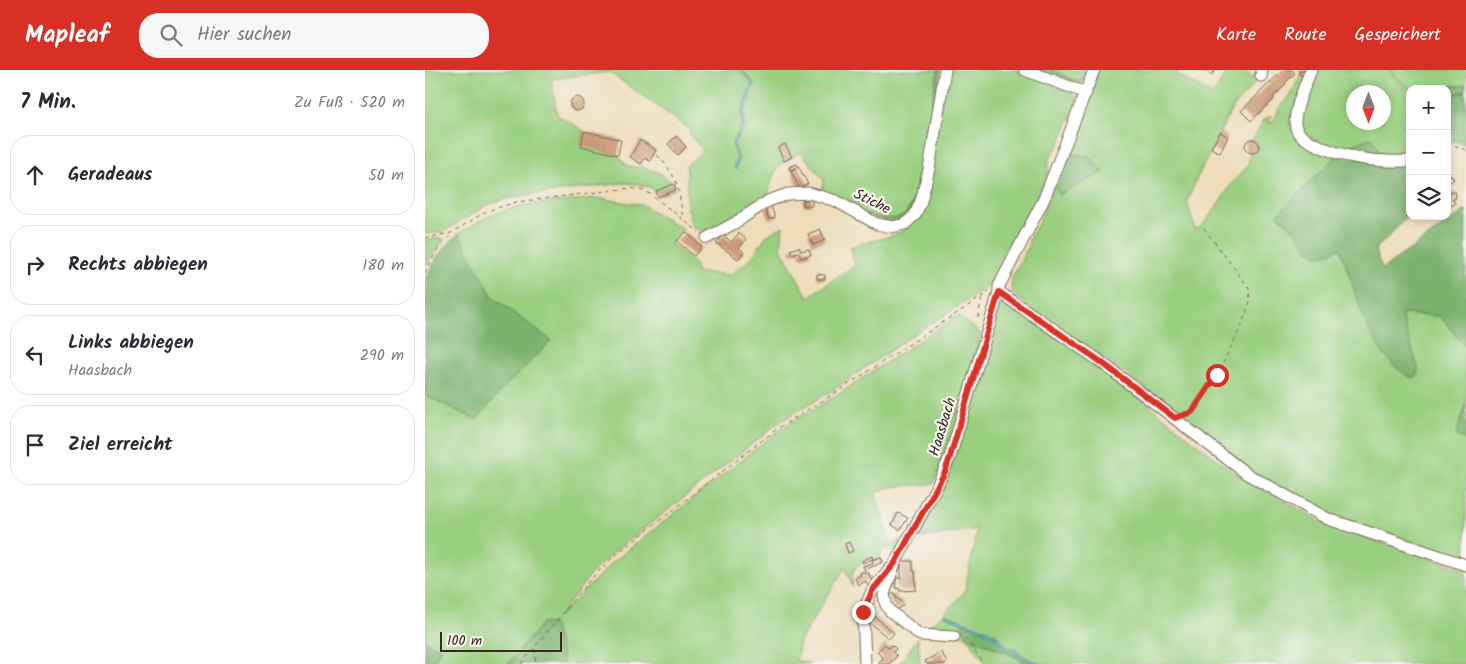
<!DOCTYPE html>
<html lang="de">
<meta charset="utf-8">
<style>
body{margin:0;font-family:Kalam,sans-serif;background:#f7f7f7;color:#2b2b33}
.controls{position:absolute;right:15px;top:15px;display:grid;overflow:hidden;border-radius:10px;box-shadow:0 2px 8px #0003}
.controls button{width:45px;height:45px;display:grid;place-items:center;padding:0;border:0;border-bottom:1px solid #e1e1e2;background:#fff;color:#2b2b33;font:25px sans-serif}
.compass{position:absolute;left:921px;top:15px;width:45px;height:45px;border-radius:50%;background:#fff;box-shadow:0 2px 8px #0003;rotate:180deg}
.scale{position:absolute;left:15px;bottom:12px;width:122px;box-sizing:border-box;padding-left:5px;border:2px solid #3b2a1e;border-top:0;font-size:14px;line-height:18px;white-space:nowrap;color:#3b2a1e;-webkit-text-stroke:4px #f6f6f2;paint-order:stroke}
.stop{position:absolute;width:15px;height:15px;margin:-11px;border:4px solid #d93025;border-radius:50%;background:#fff}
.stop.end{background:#d93025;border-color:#fff;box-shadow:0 1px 5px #0008}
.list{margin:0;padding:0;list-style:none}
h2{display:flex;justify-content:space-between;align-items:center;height:65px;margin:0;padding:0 20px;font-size:21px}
h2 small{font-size:16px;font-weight:400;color:#7c7c81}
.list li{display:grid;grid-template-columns:32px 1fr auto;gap:15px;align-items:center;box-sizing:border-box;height:80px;margin:0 10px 10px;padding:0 10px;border:1px solid #e1e1e2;border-radius:20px}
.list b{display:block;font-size:19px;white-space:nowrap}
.list p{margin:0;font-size:16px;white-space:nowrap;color:#7c7c81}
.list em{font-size:16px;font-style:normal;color:#7c7c81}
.icon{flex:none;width:28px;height:28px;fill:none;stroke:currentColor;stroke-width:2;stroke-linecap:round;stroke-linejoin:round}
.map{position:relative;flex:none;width:1041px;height:594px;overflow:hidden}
header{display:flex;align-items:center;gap:30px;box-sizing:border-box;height:70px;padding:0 25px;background:#d93025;color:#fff}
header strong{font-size:24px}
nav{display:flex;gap:28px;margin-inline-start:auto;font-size:18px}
.search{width:350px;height:45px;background:#f7f7f7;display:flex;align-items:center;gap:12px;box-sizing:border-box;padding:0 18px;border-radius:20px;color:#7c7c81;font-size:19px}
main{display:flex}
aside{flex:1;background:#fff}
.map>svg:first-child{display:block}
.green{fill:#9acf80;stroke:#6a7c4f;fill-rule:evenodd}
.forest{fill:#7bb26e;stroke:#5b6e46}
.water{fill:#5cbdda;stroke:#4c747c}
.building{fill:#cb9b79}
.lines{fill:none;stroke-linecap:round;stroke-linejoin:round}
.minor-casing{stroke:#796955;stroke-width:13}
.path{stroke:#796955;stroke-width:1;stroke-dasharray:4 4;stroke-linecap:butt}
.minor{stroke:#fff;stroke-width:11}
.route{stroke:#d93025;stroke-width:6}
.labels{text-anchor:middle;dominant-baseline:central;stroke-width:4.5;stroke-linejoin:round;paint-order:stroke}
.street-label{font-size:15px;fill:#3b2a1e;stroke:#f6f6f2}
</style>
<header>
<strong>Mapleaf</strong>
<div class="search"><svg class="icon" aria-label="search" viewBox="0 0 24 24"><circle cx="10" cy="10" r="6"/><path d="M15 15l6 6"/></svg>Hier suchen</div>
<nav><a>Karte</a><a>Route</a><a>Gespeichert</a></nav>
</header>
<main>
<aside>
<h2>7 Min.<small>Zu Fuß · 520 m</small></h2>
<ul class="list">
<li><svg class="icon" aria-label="ahead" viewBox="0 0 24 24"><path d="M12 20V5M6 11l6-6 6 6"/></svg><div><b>Geradeaus</b></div><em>50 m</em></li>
<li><svg class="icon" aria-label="right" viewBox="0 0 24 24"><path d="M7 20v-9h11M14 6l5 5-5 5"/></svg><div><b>Rechts abbiegen</b></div><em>180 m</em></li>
<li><svg class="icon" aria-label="left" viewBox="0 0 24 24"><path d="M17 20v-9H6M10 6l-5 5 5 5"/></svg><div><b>Links abbiegen</b><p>Haasbach</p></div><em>290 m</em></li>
<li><svg class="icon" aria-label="arrive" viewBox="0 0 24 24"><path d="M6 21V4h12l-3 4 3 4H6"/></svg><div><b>Ziel erreicht</b></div></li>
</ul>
</aside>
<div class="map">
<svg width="1041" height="594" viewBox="0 0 1041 594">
<rect width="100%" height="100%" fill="#f6f6f2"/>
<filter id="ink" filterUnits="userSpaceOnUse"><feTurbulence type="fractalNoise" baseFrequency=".02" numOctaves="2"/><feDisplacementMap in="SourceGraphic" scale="10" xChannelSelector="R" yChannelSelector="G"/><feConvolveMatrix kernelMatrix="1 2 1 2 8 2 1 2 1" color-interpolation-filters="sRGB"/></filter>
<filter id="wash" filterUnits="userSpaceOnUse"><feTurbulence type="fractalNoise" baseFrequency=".0096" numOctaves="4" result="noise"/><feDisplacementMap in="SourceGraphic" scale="20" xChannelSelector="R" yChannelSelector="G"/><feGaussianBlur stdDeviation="1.12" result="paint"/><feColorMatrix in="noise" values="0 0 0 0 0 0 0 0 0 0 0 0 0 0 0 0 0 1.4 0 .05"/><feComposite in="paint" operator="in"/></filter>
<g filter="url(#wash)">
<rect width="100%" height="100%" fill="#edddbb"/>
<g class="green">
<path d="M0,0H315L327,13L317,42V56L307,73L312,90L309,96H310L313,90L309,73L319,56V43L329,13L317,0H513L489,129C485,136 482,145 475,148C456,156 414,131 397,122L399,110L376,82C350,96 349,98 343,126C330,135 274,179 265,151C264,148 265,143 265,140H262V104L261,96L278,80L264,64L266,60L184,2L126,9L132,45L159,61L156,75L193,85L201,95L207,97H218L236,104L249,114L230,122L227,118L213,114L198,113L96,126L77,130L60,136L18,162L0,164Z"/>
<path d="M525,0H593L648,23L652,31L633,77C626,82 622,94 623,102L603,151L596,162L588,168L582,180L584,184L570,209L560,219L489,264L405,322L356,351L183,487L166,504L132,548L188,492L357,358L409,327L533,245L556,264L520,386L508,414L465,417L450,423L466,476L478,468L471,483L467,480L460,479L457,482L456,486L448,489L447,487L437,490L438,493C425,498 427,507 428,518L420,497L375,571L371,590L386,594H139L128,554L117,553L83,594H8L15,579L0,571V325L51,349L76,321L125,270L68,227L33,164L63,146L80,140L99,135L173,128L217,135L258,159L246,173L271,196L270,202L305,205L326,189L341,166L358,156L356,179L383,227L430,195L425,177C443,170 465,170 482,158Z"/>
<polygon points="624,0 664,0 662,7 653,11"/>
<polygon points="674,0 754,0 752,4 788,25 803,0 816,0 828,7 833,0 831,11 806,40 770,112 762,132 770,159 776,157 791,138 806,115 822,97 826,83 831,82 833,78 833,72 828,69 840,49 846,46 844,54 848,52 854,39 867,24 875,5 881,7 868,60 911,86 853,145 871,162 884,180 915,178 941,252 961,287 993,298 975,244 1015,246 1041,278 1041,334 1031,365 1041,370 1041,489 916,449 897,441 828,402 796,379 703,305 609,241 589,224 586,217 587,208 604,175 604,169 613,154 630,113 635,125 664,86 642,84"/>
<path d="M888,0H964L970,8L985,21V84L958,89L911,81L889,70L874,58L876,37ZM928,22H958V52H928Z"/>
<polygon points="965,0 1041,0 1041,15 985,19 971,7"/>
<polygon points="15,168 19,169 0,196 0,170"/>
<path d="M582,234L672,294L807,401L902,455L1041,500V594H618C605,591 598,586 588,578H584L578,572L563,560L519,544L540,521L552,459L487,469L530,389L573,238Z"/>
<polygon points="518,545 536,552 542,566 589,586 602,594 561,594 542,566 506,564 496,561"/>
<polygon points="493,568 495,594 474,594"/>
</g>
<g class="forest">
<path d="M513,0H516C512,27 498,142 475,151C464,155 453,149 442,145C476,152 483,152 492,116Z"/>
<polygon points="614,0 624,0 653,11 662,7 652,15"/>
<polygon points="1041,15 1041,21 1033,23 1022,24 1022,19 1011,19"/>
<polygon points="1041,22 1041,75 1029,71 1022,72 1022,26"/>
<polygon points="947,67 958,89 911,81"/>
<polygon points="642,84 664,86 679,102 634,125 630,113"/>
<path d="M911,86L985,94V144L950,180L957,199L1041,140V278L1015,246L976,244L993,298L992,306L987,308C977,302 967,296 960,286C938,257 927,212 915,178L894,187L884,180L871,162L853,144Z"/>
<polygon points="33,164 68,227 126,271 76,321 51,350 0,325 0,209 14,184"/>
<polygon points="1041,334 1041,370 1031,365"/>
<polygon points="536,552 561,562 567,565 569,565 579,577 587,580 598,589 610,594 602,594 589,586 542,566"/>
<polygon points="117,553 128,554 139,594 83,594"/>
<polygon points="0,571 15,579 8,594 0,594"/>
</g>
<g class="water">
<polygon points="315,0 329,13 319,43 319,56 309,73 313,90 311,100 309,96 312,90 307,73 317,56 317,43 327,13"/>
<path d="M519,544L563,560L567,563H570L584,578H588C598,586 605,591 618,594C605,594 597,588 587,580H584L579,577L569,565L567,566L561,562L518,545Z"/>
</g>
<g id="blocks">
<g class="building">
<polygon points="778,0 790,0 787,5"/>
<polygon points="858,0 867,0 870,3 860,13 861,14 848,27 849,29 826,51 816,41"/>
<polygon points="875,0 883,0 881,7 874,4"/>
<circle cx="152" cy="34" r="7"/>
<polygon points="159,61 196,70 193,85 156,76"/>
<polygon points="795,62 803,67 795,83 786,78"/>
<polygon points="251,66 261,77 253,85 243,74"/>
<circle cx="827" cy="76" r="7"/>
<polygon points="215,70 231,80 225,91 220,88 216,94 205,87"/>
<polygon points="360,74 367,87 359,91 353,78"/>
<polygon points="372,94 383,114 374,118 366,101 371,98 365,100 364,97"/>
<polygon points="1022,101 1029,109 1024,113 1022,111"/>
<polygon points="249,114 251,120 233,127 231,121"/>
<polygon points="1025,121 1025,122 1030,121 1031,128 1028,129 1030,134 1022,138 1022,122"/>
<polygon points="382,127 387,127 387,136 378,136 378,130 382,130"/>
<polygon points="346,136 350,148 344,149 340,138"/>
<polygon points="395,159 400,170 388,175 383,164"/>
<polygon points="261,162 277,177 269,186 252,171"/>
<polygon points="314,163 321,169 314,178 319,182 313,189 291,173 299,165 306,172"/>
<polygon points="374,177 376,181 384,179 386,185 376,188 374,182 367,184 365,180"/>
<polygon points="392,204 400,205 400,209 392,209"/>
<polygon points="473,443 483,448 475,460 467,455"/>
<polygon points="424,472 428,481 423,483 420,474"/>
<polygon points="447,486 448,489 438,493 437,491"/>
<polygon points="456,487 458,492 440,500 438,496 448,493 447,490"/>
<polygon points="476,491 488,491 488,501 490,501 491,520 474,521 475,519 471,518 471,508 476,508"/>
<polygon points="439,501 440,504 443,502 449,515 444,517 441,511 433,515 430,508 436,505 435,503"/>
<polygon points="469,523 472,529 473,528 479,535 471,540 466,534 464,527"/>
<polygon points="448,545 469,563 464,569 443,551"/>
<polygon points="460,574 464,578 467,575 471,579 468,582 472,586 464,594 452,594 458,588 452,582"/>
<polygon points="516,582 522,592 519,594 502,594 500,591"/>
</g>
</g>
</g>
<g filter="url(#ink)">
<use href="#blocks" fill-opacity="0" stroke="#796955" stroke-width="1"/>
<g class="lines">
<defs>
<g id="minor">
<polyline points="600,0 661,23"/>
<polyline points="669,0 619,129 574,216 574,222 672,289 822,404 903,449 1041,495"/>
<path d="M886,0C881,13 866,46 871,58C874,66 881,69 888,73C919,89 950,92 985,91"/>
<polyline points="836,6 837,0"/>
<polyline points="282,168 308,154 343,131 363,124 384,123 411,131 452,154 467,157 480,154 490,145 496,131 504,99 520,0"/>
<polyline points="529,567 495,565 465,541 461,535 459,524 470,493 512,416 525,387 574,222"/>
<polyline points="440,594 438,542 447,521 465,498"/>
</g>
</defs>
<use href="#minor" class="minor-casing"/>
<g class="path">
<polyline points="1022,76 1029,75 1041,80"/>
<path d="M232,85C255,109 253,118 258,149"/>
<polyline points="0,168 26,163 62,141 91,132 206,118 216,120 224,123 274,162"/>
<polyline points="0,203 11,182 26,164"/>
<polyline points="553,248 557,227"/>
<polyline points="761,344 767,342 792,305 817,255 825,231 824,218 778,157"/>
<polyline points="540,568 559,594"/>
<polyline points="109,579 111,594"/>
<polyline points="96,594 163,512 186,489 211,469 353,358 407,325 564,222"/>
</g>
<use href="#minor" class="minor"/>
</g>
</g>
<g class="lines" filter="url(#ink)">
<polyline class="route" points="438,542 447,521 470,493 520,402 525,387 574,222 672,289 750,348 767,342 792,305"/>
</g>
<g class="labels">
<g class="street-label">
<text transform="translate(447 132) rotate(26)">Stiche</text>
<text transform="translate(518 357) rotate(-73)">Haasbach</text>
</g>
</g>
</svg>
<div class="controls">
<button>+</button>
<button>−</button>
<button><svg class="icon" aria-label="layers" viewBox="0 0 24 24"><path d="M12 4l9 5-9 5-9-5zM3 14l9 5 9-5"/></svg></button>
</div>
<svg class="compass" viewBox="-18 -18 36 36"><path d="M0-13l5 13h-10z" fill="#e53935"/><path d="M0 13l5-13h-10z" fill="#7c7c81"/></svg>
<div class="scale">100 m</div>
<div class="stop" style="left:792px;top:305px"></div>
<div class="stop end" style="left:438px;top:542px"></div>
</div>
</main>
